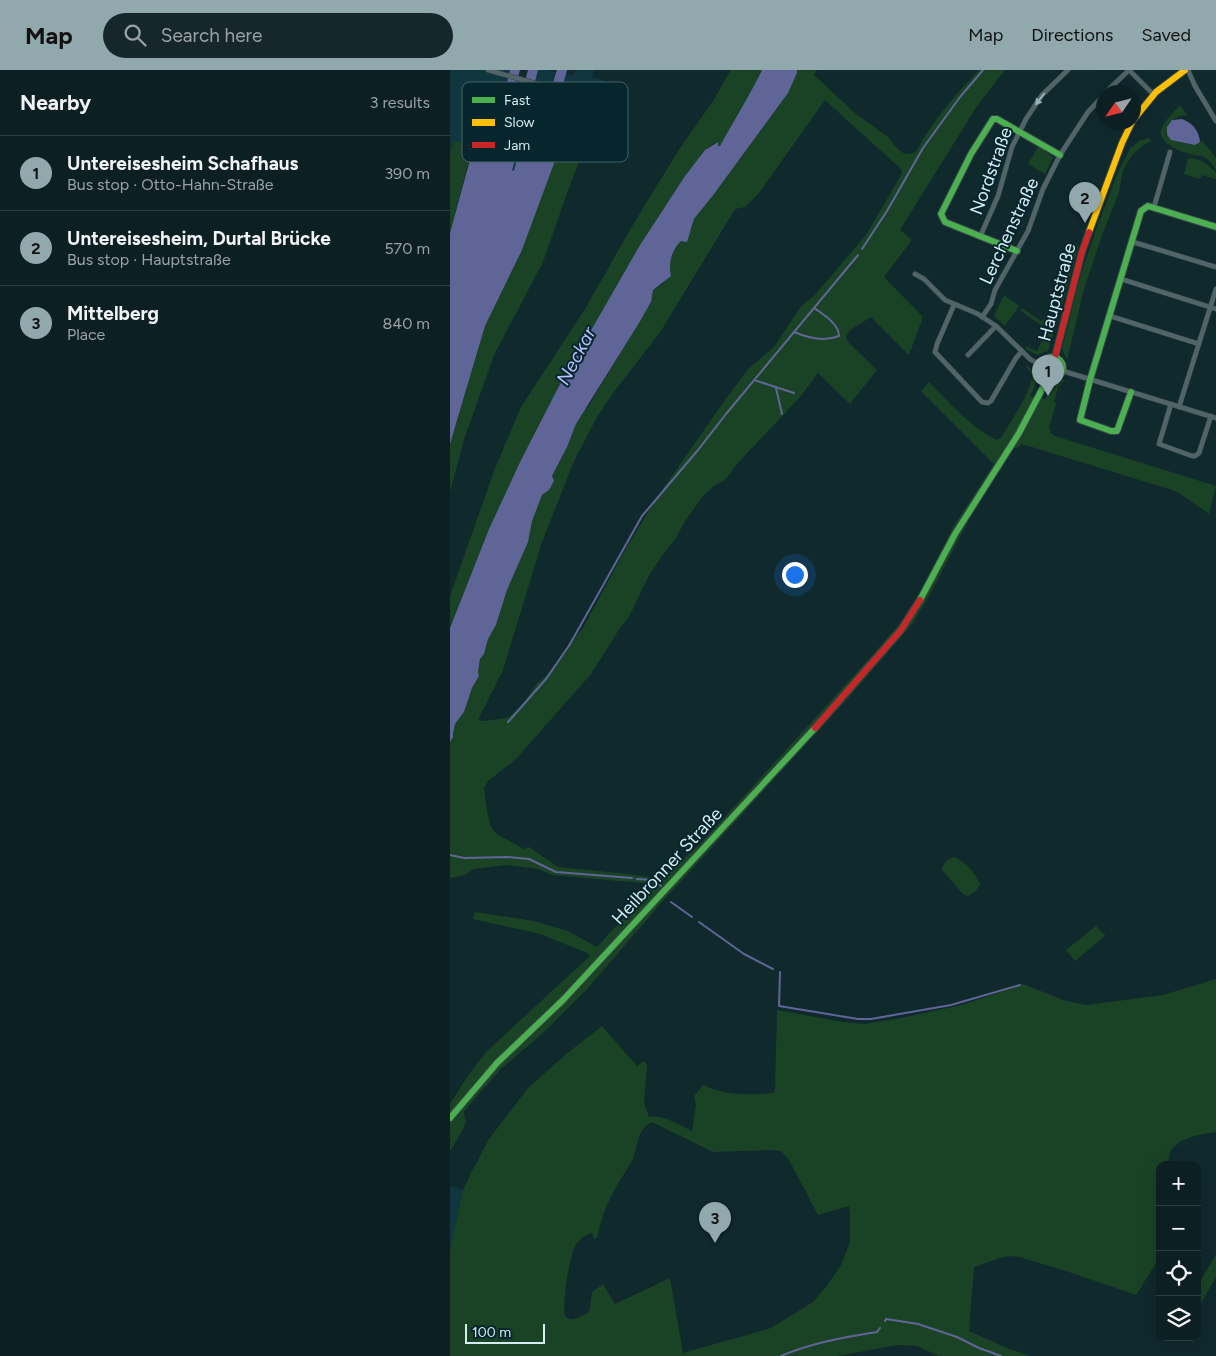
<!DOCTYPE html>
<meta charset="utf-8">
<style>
body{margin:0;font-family:Figtree,sans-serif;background:#15272a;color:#f1f3f6}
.controls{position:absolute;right:15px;bottom:15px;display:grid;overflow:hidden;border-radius:10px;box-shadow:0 5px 20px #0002}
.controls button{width:45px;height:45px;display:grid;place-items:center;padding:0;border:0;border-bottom:1px solid #2c3d40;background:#0c1f22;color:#f1f3f6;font:25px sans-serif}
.compass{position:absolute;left:646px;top:15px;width:45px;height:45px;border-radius:50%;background:#0c1f22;box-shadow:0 5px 20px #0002;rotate:235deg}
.scale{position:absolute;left:15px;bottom:12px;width:80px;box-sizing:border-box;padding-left:5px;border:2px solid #d6ecf2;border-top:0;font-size:14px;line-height:18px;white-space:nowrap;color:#d6ecf2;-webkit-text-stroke:4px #05262d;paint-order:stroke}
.you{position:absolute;left:344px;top:504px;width:18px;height:18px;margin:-12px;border:4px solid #fff;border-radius:50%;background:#1a73e8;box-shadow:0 0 0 8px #1a73e833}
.badge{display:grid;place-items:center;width:32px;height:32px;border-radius:50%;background:#91a8ad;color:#111;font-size:16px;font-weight:700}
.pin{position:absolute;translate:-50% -41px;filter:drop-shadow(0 1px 2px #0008)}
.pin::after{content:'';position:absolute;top:26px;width:18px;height:15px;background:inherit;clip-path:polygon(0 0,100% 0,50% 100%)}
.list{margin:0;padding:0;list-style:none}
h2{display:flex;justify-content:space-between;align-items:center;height:65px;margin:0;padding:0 20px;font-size:21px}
h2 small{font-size:16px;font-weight:400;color:#9aa2a5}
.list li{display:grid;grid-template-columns:32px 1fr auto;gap:15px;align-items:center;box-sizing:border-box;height:75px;padding:0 20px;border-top:1px solid #2c3d40}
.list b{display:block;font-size:19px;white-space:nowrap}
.list p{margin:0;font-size:16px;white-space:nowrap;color:#9aa2a5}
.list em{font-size:16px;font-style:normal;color:#9aa2a5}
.icon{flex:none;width:28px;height:28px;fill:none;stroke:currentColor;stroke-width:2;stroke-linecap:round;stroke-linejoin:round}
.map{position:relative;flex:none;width:766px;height:1286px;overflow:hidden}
header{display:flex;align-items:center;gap:30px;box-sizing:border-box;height:70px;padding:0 25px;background:#91a8ad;color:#111}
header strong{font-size:24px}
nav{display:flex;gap:28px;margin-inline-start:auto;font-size:18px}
.search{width:350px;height:45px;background:#15272a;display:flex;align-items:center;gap:12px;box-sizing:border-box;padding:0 18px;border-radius:28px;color:#9aa2a5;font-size:19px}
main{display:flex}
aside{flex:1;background:#0c1f22}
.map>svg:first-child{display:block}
.built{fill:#10373f}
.green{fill:#1a4326;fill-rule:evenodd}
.water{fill:#606597}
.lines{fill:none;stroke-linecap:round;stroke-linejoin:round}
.stream{stroke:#606597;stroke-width:2}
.river{stroke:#606597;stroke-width:10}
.street-casing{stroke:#354649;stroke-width:5.5}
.fast-casing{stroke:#354649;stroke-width:8}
.slow-casing{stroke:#354649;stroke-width:8}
.jam-casing{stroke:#354649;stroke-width:8}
.street{stroke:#516467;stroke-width:4.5}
.fast{stroke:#4caf50;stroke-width:6}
.slow{stroke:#ffc107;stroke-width:6}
.jam{stroke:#c62828;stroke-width:6}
.oneway{fill:#9aafb3}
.labels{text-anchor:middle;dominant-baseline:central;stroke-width:4;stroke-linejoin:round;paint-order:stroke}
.street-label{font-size:18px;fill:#d6ecf2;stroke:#05262d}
.water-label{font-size:19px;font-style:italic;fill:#b9beff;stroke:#05262d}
.key{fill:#05262d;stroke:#446168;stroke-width:1}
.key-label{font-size:14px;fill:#d6ecf2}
</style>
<header>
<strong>Map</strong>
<div class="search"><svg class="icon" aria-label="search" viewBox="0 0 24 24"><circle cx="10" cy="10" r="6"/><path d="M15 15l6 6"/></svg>Search here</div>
<nav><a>Map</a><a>Directions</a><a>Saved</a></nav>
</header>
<main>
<aside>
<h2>Nearby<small>3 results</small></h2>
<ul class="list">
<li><span class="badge">1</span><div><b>Untereisesheim Schafhaus</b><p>Bus stop · Otto-Hahn-Straße</p></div><em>390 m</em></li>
<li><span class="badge">2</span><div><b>Untereisesheim, Durtal Brücke</b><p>Bus stop · Hauptstraße</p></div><em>570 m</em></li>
<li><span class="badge">3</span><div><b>Mittelberg</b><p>Place</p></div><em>840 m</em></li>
</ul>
</aside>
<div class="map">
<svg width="766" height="1286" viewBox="0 0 766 1286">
<rect width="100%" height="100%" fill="#10292d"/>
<g class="built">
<polygon points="0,0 60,0 56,17 29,64 27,64 23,75 4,71 0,85"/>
<polygon points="88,0 97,0 123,6 126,0 144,0 142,7 159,12 153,28 136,24 135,32 90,18 88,25 84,27 63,101 61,100"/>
<polygon points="0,1116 13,1120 0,1180"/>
</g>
<g class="green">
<path d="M281,0H312C299,28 284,50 270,77H267L268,72H266L255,80L235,106L190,175L109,316L71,390L39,459L0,558V526L44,401L71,337L135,239L185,151L232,75L263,31Z"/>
<path d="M347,0H367L364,5L406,44L438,67L445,76L453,83L459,84L466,82C482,51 505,25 529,0H555L527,36L450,160L462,170L434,207L473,247L459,285L421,247L400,260L396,267L399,273L427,300L400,334L368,303L351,326L287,394L275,410L265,415L253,426L235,451L226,468L211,487L198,507L179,547L170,558L141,604L66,689L38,711L34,718L37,741L41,757L47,764L74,779L79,777L108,797L178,804L204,808L215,806L252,772L419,589L450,553L466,529L505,454L544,394L471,321L479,312C500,333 520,357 547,370L551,368C559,354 581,322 582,307C582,302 579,300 576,297L577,295L587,306L585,316L580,326L595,329L606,313L611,309L615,310L608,318L604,332L606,334L599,357L601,363L605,366L766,416L759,444L729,423L719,419L572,374L567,378H564L521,446L478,528L462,554L398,628L213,831L138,918L96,960L51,999L27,1026L14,1042V1046L16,1052L14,1057L0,1082V1034L17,1007L36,982L140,886L135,882L90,864L23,849L25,842L84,851L118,861L147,877L203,816V814L102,805L88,799L55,795L24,799L14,805L0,808V672L5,654L14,642L22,618L29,606L28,602L30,589L34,584L38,569L46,555L57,520L78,472C78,456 86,439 92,424C99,420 105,415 102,407L117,377L126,354L134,340L138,337L201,232L203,220L214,213L219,200V192L228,174L242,158L244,149L264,124L338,23L347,3ZM375,30L452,100L450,107L416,165L365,225L352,235L324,277L297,300L268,340L206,429L175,480L134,556L111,588L94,608L87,613L73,634L60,646L56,648L34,651L28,650L53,600L92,472L124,391L147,347L163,323L211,261L285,139L295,137L309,123Z"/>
<polygon points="136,24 153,28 116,126 93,192 44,285 14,370 0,422 0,374 35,256 72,180 106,87 119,27 134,32"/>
<path d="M730,35L737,45C724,46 717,52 716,65L722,70L750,72L752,70L766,88V100C763,96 759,90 756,88C751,85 744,85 740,84C729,81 705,72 712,57C716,49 724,42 730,35Z"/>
<polygon points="699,68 701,71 692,76 682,85 673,100 669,122 652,165 634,219 617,290 612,279 630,207 646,160 668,102 680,79 689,71"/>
<polygon points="4,71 23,75 0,163 0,85"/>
<polygon points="588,77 603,87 595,104 578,94"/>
<path d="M738,88C754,89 755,93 766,102V109L752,105L750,109L734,104Z"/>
<polygon points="624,174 627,174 628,178 610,243 606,240"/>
<polygon points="554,225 569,236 555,256 544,246"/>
<polygon points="572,238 591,251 595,249 608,250 598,281 587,285 576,279 576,276 587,281 596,262 594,257 571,241"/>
<path d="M505,787C516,793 526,803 530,815C527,820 523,824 517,826L513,824L492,800C493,793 498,788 505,787Z"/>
<polygon points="646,856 655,865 655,866 625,891 616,880"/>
<path d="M766,909V1062C752,1064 731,1067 722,1079C719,1083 719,1090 718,1095H710V1187L686,1225L619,1202L569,1187L560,1186L550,1188L524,1197L519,1261L559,1279L580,1286H489L467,1276L447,1275L388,1286H0V1180L13,1120L21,1103L39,1069L78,1018L115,985L152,956L187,996L194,991L197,995L194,1033L199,1047C213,1044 229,1055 242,1061L246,1036L244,1026L253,1015C278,1026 296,1025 323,1023L325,1021L327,940L393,952L414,954L446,949L512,935L573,914L616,931L637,935L713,925ZM202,1052L263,1082L318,1080L331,1081L339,1090L368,1145L399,1136L400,1145V1172L391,1195L376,1217L363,1232L321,1258L233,1283L220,1208L165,1234L153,1214L142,1222L139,1242C131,1246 122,1253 115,1246C112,1233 119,1184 127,1173C130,1169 135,1166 140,1163H142L144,1169L147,1168C150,1154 154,1140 161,1127C167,1114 176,1102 183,1089C188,1076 187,1059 202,1052Z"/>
<polygon points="766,1184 766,1207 747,1240 747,1217"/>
</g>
<g class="water">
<polygon points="60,0 70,0 65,18 66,31 72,22 78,0 88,0 62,101 64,100 84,27 88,25 90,18 119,27 106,88 72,180 35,256 0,374 0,163 27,64 29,64 56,17"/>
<path d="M312,0H347V3L338,23L264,124L244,149L237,172L231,171C222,180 218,193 221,206L203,220L201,232L189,253L126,354L117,377L102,406L104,411L99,420L92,425L82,451L78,472L57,520L46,555L38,569L34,584L30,589L28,602L29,606L22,618L14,642L5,654L3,663V667L0,672V558L39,459L71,390L109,316L190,175L235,106L255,80L268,72V76H270C284,50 299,27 312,0Z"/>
<path d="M732,49C742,53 749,60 750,72L745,75L721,70L717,65V57L722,50Z"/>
</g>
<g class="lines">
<g class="stream">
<polyline points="412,179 437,141 473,78 510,27 533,0"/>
<path d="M344,262C358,268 374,272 389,266C389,254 373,244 364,238"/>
<polyline points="304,310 344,323"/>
<polyline points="326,318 332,344"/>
<polyline points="58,652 96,609 120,574 192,446 248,380 276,344 408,185"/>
<polyline points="0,785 14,788 58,787 79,789 106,802 182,808"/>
<polyline points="187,809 202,810 211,816"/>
<polyline points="221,832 242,847"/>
<polyline points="249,852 294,884 323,899"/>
<polyline points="330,902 329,936 408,949 421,949 501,935 570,915"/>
<polyline points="435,1251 436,1249 468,1254 507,1267 529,1278 551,1286"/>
<path d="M331,1286C361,1273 395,1267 427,1262L430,1258"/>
</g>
<polyline class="river" points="102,35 112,0"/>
<defs>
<g id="street">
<polyline points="38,0 133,27"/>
<polyline points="679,0 703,24"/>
<polyline points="738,0 745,16 766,51"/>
<polyline points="656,22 679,0"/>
<polyline points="704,137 720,82"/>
<polyline points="530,167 548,126 562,77 576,49 592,25 618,0"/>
<polyline points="683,172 766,197"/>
<polyline points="465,204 474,209 495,230 528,244 546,256 581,290 591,294"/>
<polyline points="671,209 766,239"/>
<polyline points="504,235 487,274 485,282 532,332 538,333 541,331 566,288 572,281"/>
<polyline points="660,246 749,274"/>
<polyline points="532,247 541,234 545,220 578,161 593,119 610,85 638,42 654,25"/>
<polyline points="518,285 546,256"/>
<polyline points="613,301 766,348"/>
<polyline points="721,334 709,374 742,386 745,386 749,383 761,346"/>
<polyline points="729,337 766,219"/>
</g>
<g id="fast">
<polyline points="567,181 495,152 491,144 521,84 543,49 547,49 610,85"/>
<circle cx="602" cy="298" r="11"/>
<polyline points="681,322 667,361 661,361 630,350 640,310 691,141 698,136 766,157"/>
<polyline points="470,530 505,464 569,363 598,308"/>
<polyline points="0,1048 47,993 113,930 365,658"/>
</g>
<g id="slow">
<polyline points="684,49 706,22 735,0"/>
<polyline points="639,162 672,73 682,52"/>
</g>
<g id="jam">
<polyline points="605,287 632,182 639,162"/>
<polyline points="365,658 451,560 470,530"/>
</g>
</defs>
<use href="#street" class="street-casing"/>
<use href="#fast" class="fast-casing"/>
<use href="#slow" class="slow-casing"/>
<use href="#jam" class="jam-casing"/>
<use href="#street" class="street"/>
<use href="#fast" class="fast"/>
<use href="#slow" class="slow"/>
<use href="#jam" class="jam"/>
</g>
<defs><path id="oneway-solid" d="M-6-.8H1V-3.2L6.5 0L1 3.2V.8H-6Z" transform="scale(1.25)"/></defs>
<use class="oneway" href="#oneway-solid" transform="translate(590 29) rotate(128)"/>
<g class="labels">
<g class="street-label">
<text transform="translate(541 101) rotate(-70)">Nordstraße</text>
<text transform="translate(559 161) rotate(-65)">Lerchenstraße</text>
<text transform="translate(607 222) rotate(-75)">Hauptstraße</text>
<text transform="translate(217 796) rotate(-47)">Heilbronner Straße</text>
</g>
<g class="water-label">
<text transform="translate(126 286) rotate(-62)">Neckar</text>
</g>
</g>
<rect x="12" y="12" width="166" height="80" rx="8" class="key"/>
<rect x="22" y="27" width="23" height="6" fill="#4caf50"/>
<rect x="22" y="49" width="23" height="7" fill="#ffc107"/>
<rect x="22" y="72" width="23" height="6" fill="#c62828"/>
<g class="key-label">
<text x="54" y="35">Fast</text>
<text x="54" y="57">Slow</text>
<text x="54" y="80">Jam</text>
</g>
</svg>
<div class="controls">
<button>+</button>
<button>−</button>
<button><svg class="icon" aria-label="locate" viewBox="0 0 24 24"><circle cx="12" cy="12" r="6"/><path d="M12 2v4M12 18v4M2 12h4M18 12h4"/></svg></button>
<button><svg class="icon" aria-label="layers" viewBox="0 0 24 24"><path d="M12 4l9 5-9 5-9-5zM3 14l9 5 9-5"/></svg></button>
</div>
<svg class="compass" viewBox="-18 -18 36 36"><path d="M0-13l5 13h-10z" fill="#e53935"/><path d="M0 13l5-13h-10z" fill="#9aa2a5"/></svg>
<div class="scale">100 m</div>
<div class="you"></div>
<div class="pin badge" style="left:598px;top:326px">1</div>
<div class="pin badge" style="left:635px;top:153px">2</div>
<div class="pin badge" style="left:265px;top:1173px">3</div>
</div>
</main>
